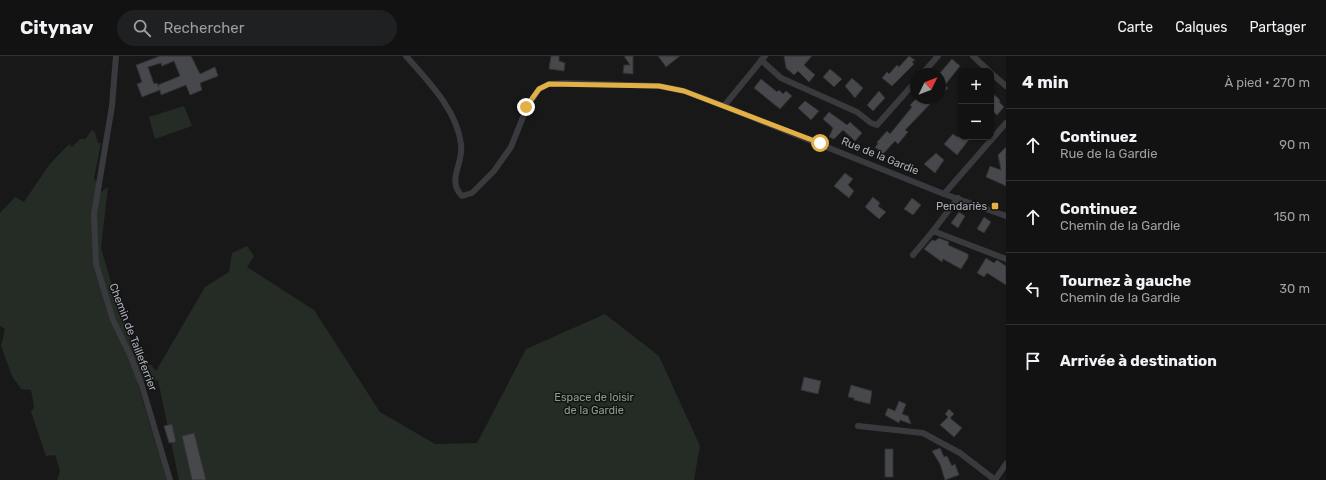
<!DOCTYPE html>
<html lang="fr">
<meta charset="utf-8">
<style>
body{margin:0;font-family:Rubik,sans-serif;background:#1f2021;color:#f1f3f6}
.controls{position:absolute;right:12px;top:12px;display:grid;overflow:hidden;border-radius:8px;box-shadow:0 1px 3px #0004}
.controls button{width:36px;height:36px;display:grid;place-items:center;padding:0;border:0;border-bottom:1px solid #313233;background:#121213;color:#f1f3f6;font:20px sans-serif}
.compass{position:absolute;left:910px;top:12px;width:36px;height:36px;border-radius:50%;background:#121213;box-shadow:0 1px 3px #0004;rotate:47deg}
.stop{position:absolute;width:12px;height:12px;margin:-9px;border:3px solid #e3b046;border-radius:50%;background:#fff}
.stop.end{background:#e3b046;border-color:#fff;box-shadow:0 1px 4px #0008}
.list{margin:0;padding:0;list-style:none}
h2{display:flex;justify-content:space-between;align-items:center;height:52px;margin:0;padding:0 16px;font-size:17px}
h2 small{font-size:13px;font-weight:400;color:#9c9ea0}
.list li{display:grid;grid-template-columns:26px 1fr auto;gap:12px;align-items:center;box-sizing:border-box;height:72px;padding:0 16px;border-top:1px solid #313233}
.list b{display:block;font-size:15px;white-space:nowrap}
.list p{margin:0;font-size:13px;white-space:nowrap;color:#9c9ea0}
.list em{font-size:13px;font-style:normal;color:#9c9ea0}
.icon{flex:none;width:22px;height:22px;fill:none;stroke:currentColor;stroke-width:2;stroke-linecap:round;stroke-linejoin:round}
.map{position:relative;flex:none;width:1006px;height:424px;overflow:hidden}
header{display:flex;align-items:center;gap:24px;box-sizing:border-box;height:56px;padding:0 20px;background:#121213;border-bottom:1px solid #313233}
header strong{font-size:19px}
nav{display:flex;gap:22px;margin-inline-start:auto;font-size:14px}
.search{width:280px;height:36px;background:#1f2021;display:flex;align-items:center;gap:10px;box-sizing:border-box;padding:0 14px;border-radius:22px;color:#9c9ea0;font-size:15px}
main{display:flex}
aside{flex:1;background:#121213}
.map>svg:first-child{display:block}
.green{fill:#242c25}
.building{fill:#47484c;stroke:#323235;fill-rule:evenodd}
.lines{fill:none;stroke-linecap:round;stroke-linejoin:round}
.street{stroke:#393a3e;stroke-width:6}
.route{stroke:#e3b046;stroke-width:5}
.poi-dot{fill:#e3b046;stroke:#131314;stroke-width:1.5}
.labels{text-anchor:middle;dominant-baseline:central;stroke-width:3;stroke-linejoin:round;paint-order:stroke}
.street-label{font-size:11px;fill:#abafb8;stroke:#131314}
.poi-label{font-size:11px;fill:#abafb8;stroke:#131314;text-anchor:end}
.park-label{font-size:11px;fill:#84a186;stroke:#131314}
</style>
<header>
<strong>Citynav</strong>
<div class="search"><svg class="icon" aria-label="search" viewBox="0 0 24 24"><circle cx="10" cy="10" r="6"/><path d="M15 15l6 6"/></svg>Rechercher</div>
<nav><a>Carte</a><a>Calques</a><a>Partager</a></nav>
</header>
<main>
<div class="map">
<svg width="1006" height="424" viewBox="0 0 1006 424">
<rect width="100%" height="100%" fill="#181819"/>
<g class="green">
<polygon points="184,50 192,70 155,83 149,61"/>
<polygon points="92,74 95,76 98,87 101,87 94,122 101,136 108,131 101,192 114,236 132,286 145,300 146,309 151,309 156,315 205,231 229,216 232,197 247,190 254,200 247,211 314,254 380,356 435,388 477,387 526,293 605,258 659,300 700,390 694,424 179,424 158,324 137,326 167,424 57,424 60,415 55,399 46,400 31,356 34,351 31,334 21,333 12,320 1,290 5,273 0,270 0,157 15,141 24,146 49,109 69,88 72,91 80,83 85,83"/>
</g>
<g class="building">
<path d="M160,0H191L200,18L215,11L218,20L200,27L202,34L190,39L186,29L161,39L160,34L142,41L137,28L142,26L136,9ZM174,5L180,20L158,29L159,31L157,27L154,28L148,11L161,7L162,10Z"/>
<polygon points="551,0 559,0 559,5 565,7 564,15 549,13"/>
<polygon points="624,0 633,0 633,18 623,17 624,9 630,9"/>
<polygon points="658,0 680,0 666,11"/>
<polygon points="784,0 812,0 804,9 815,19 809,26 798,15 794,19 786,12"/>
<polygon points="909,0 915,4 912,6 914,8 892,30 882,22 887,16 889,18 897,9 899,11"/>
<polygon points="952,3 960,10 945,29 948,32 940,41 940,17"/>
<polygon points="830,13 842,23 834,31 823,21"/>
<polygon points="852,22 863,32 855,42 845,30"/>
<polygon points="761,23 777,36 779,34 783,38 786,35 792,40 780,53 754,32"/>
<polygon points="879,35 885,42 873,55 867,49"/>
<polygon points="991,36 999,43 1000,47 1004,51 997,59 991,54"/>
<polygon points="917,42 936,42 905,74 908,76 898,88 895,85 883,98 875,91 878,88 877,86 887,75 890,78 912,51 910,49"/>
<polygon points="805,45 819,55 811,64 798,52"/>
<polygon points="829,56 847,69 850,66 862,77 855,85 843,74 834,83 829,81 833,72 823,63"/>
<polygon points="953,78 957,81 971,81 957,99 944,88"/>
<polygon points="1006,91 1006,130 986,121 990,110 1001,114 998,99"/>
<polygon points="936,97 944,104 935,117 924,108"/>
<polygon points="845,117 853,123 848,129 854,135 849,142 834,130"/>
<polygon points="873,141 880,147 878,150 886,156 879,163 865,151"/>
<polygon points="912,142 921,149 913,159 904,153"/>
<polygon points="959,156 965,160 958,172 951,167"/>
<polygon points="984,161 991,166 984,177 977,173"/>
<polygon points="939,182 949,186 948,189 968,198 968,202 961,213 943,203 942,206 924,193 932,184 935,185"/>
<polygon points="986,202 994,207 997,204 1006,210 1006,229 987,217 984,221 977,217"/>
<polygon points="804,321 821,325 818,338 801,334"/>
<polygon points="851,329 872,335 870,348 854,344 854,342 848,341"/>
<polygon points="899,345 906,348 902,358 908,360 911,368 900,364 899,367 885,359 888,352 895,355"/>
<polygon points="949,353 954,358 950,362 962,372 954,381 940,369 948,361 945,358"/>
<polygon points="172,368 176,386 169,387 164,370"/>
<polygon points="194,377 196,384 206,424 192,424 182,380"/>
<polygon points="940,392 944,401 947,400 952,410 955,408 959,419 945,424 940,408 932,395"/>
<rect x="885" y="393" width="8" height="28"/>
</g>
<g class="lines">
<g class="street">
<polyline points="116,0 112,50 94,158 96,208 113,264 131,301 142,330 170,424"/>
<path d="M406,0C428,25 457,54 461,88C464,108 446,124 462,140L472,137L494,115L511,91L527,51L539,33L549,28L565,27L659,30L684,35L724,50L944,138L1006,160"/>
<polyline points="973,0 989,15"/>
<polyline points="761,4 781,22 857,56 871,67 877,69 916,25"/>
<polyline points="991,17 1006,30"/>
<polyline points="922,18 938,0"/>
<polyline points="724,50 765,0"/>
<polyline points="944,138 1006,67"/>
<polyline points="958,142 933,175 1006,203"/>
<polyline points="913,199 933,175"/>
<polyline points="858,370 923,377 960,397 995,424"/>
<polyline points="995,424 1006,408"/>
</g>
</g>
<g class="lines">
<polyline class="route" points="526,51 539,33 549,28 659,30 684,35 820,87"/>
</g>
<rect class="poi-dot" x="991" y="146" width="8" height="8" rx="2"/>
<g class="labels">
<g class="street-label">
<text transform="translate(880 100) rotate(22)">Rue de la Gardie</text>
<text transform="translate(133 281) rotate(69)">Chemin de Tailleferrier</text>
</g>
<g class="poi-label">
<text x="987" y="150">Pendariès</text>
</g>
<g class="park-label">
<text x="594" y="341">Espace de loisir<tspan x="594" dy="13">de la Gardie</tspan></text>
</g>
</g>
</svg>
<div class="controls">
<button>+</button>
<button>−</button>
</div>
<svg class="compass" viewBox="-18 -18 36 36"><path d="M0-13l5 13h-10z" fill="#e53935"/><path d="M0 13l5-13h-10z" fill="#9c9ea0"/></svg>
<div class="stop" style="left:820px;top:87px"></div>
<div class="stop end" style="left:526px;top:51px"></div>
</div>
<aside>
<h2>4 min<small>À pied · 270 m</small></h2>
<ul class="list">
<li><svg class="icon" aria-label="ahead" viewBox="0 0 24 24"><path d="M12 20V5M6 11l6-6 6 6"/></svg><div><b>Continuez</b><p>Rue de la Gardie</p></div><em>90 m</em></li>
<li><svg class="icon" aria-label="ahead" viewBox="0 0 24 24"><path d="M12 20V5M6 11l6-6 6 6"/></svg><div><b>Continuez</b><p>Chemin de la Gardie</p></div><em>150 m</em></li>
<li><svg class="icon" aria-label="left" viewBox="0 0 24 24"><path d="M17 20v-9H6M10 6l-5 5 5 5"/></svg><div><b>Tournez à gauche</b><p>Chemin de la Gardie</p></div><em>30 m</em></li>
<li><svg class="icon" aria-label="arrive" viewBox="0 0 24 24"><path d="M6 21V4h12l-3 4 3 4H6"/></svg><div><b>Arrivée à destination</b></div></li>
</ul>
</aside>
</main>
